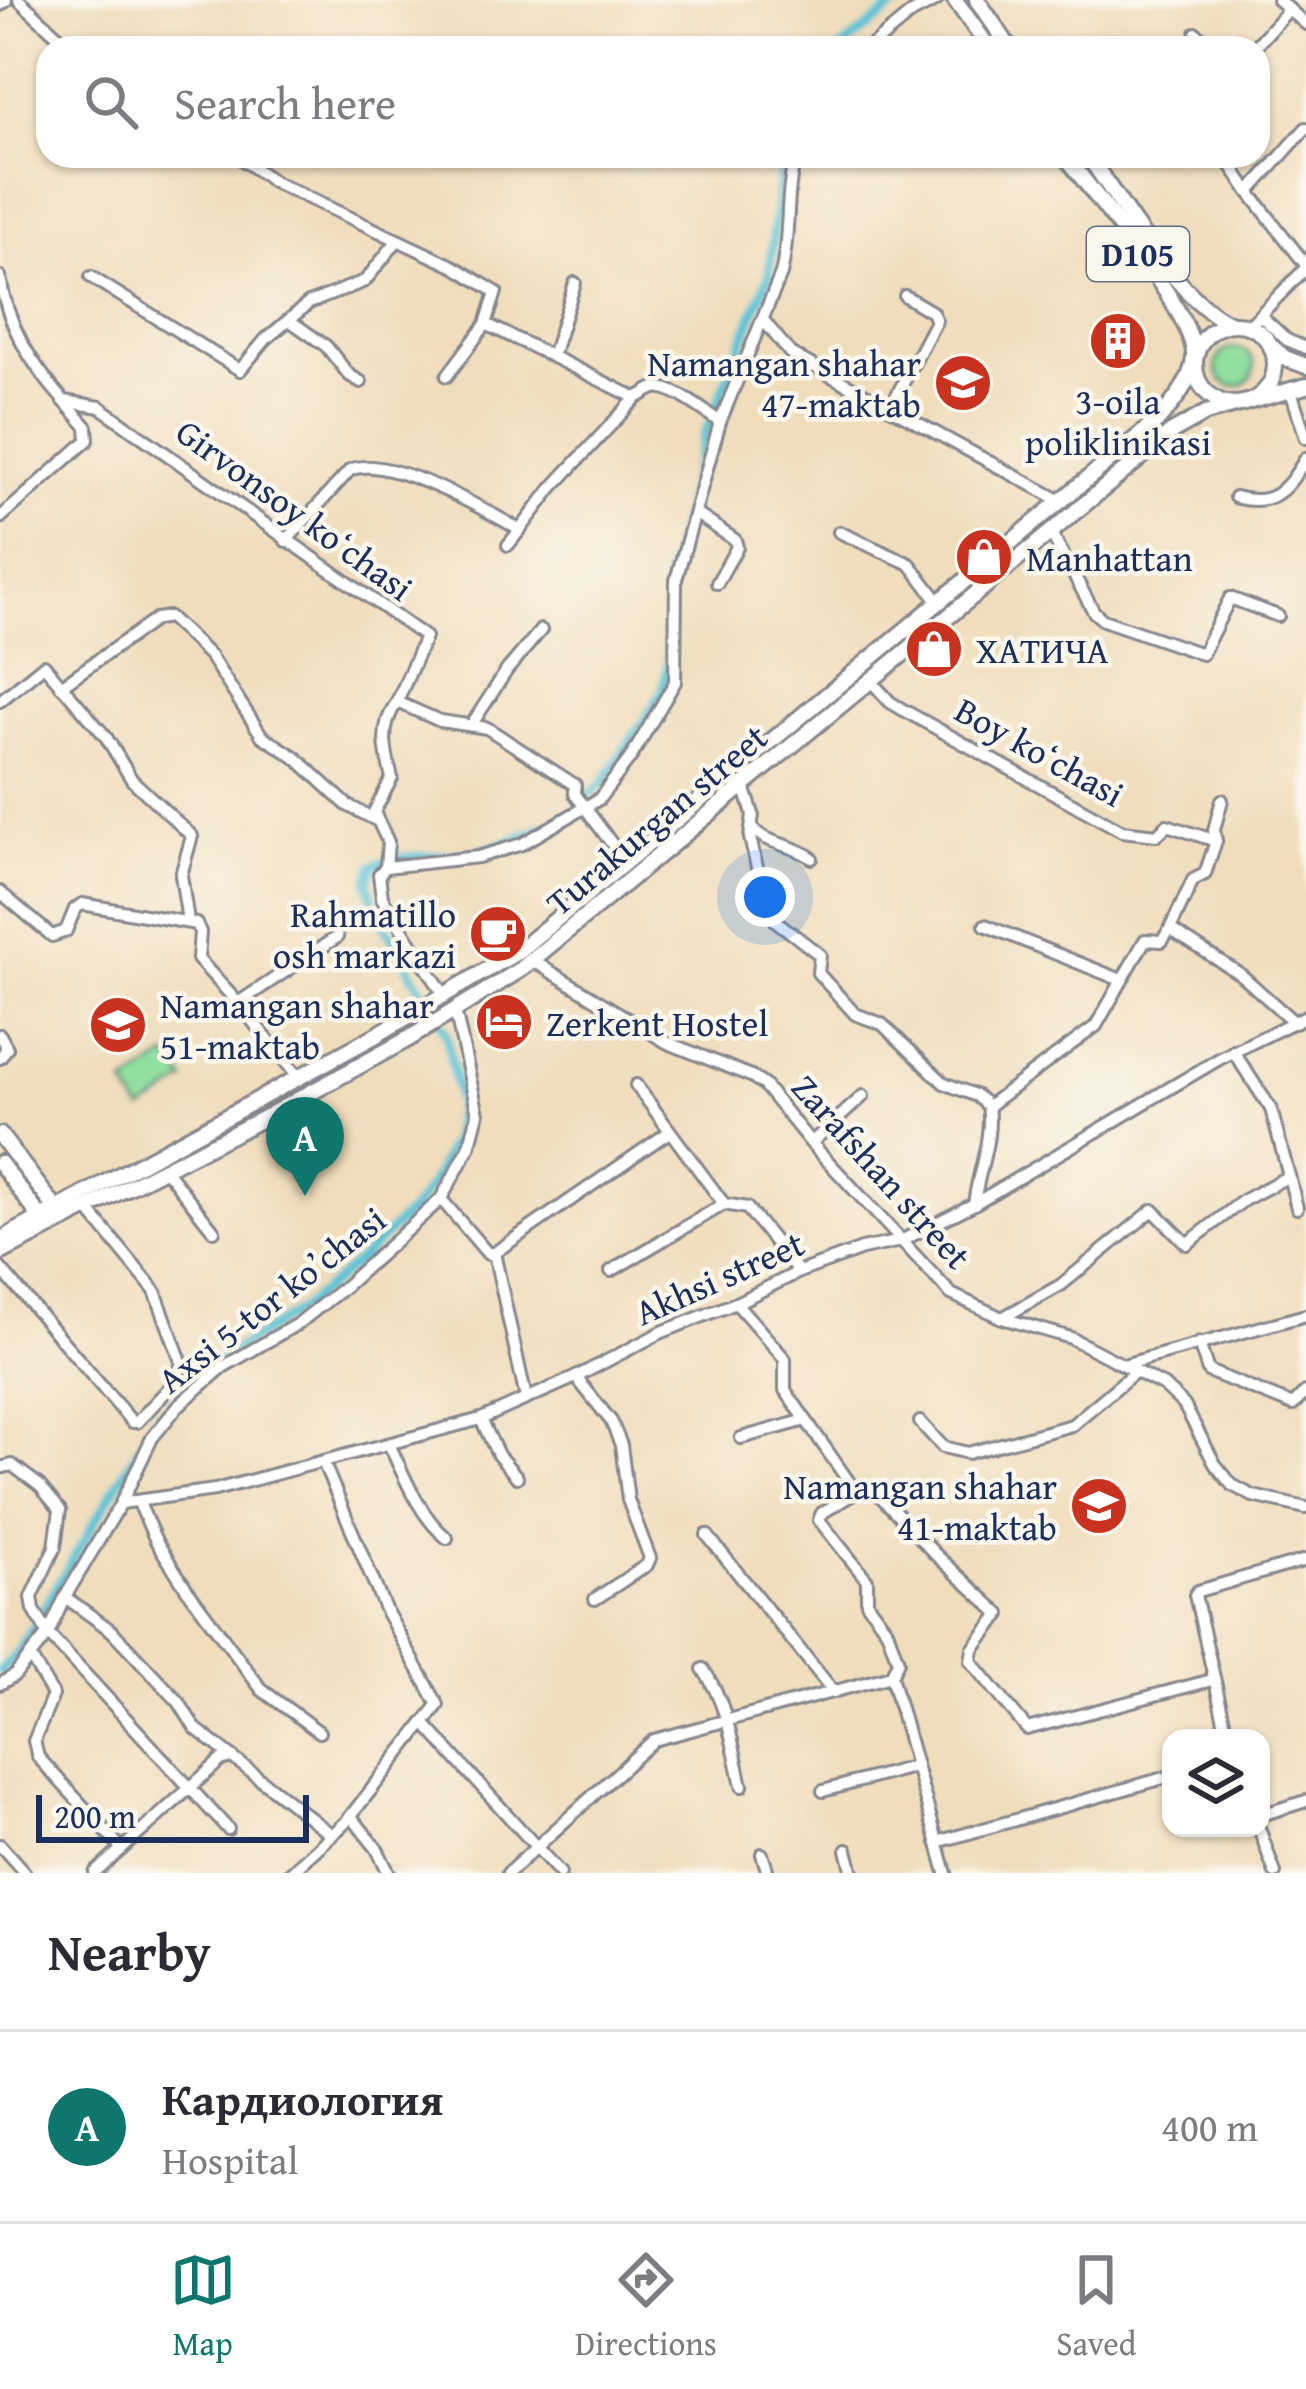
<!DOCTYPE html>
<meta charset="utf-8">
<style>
body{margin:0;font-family:"Gentium Book Plus",serif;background:#f2f2f3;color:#2b2b33}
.controls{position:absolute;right:36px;bottom:36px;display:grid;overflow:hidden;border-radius:24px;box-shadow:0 3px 9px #0004}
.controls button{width:108px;height:108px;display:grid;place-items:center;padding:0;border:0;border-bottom:3px solid #e1e1e2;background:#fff;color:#2b2b33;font:60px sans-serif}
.scale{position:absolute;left:36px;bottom:30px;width:273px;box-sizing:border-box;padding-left:12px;border:6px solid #1b2f5e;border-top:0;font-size:33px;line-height:42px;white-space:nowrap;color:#1b2f5e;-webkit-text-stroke:9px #fbf7ec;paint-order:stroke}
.you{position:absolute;left:765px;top:897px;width:42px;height:42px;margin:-30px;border:9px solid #fff;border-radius:50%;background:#1a73e8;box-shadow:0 0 0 18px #1a73e833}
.badge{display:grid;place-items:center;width:78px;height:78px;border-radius:50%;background:#0f766e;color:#fff;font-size:39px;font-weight:700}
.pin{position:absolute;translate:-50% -99px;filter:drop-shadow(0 3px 6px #0008)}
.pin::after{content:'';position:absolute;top:63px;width:42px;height:36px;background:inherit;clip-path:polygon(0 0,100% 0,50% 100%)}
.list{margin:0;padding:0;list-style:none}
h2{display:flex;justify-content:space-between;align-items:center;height:156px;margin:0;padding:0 48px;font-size:51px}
h2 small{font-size:39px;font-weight:400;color:#7c7c81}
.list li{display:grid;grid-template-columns:78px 1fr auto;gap:36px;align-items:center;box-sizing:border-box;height:192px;padding:0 48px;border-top:3px solid #e1e1e2}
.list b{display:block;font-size:45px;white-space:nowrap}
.list p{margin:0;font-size:39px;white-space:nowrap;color:#7c7c81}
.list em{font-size:39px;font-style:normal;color:#7c7c81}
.icon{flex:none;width:66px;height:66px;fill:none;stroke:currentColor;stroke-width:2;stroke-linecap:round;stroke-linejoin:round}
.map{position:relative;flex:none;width:1306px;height:1873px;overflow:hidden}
.search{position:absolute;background:#fff;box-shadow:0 3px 9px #0004;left:36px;right:36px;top:36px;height:132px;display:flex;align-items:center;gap:30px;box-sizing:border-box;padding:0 42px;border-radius:36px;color:#7c7c81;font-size:45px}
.sheet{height:348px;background:#fff}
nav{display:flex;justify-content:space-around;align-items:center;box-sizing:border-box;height:168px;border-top:3px solid #e1e1e2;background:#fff;font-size:33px;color:#7c7c81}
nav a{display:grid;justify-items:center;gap:6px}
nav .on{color:#0f766e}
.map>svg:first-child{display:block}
.green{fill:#8fdf9e;stroke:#55877e;stroke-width:3}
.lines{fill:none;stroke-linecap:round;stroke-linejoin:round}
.canal{stroke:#5ac3d6;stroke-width:9}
.minor-casing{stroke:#86868d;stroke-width:16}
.major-casing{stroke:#86868d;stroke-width:20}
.minor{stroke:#fff;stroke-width:10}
.major{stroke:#fff;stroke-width:14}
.labels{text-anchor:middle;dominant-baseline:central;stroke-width:9;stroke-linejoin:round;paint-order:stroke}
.shield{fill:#fbf7ec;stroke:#5e6b89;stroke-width:3}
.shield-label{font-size:33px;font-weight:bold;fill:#1b2f5e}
.poi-label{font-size:36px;fill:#1b2f5e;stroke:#fbf7ec;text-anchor:start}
.street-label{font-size:36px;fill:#1b2f5e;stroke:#fbf7ec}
</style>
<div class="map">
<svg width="1306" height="1873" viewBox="0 0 1306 1873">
<rect width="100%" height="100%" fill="#fbf7ec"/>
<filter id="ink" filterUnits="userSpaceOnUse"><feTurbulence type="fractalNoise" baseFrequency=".00833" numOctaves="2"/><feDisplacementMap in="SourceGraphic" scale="24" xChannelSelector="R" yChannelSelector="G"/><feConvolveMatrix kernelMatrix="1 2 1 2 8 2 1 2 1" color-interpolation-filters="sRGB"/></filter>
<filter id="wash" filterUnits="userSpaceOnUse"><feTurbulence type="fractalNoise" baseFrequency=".004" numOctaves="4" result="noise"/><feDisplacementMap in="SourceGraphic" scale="48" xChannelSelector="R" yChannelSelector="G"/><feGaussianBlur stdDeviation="2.7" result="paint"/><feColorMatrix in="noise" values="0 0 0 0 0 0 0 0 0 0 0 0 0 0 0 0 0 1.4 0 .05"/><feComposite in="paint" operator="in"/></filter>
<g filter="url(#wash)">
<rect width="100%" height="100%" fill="#f0ddbc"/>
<g class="green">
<circle cx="1235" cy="367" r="19"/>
<polygon points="168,1056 186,1081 142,1111 125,1086"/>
</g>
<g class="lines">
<g class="canal">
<polyline points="842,48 903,0"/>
<polyline points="577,807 604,782 662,693 669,661 668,578 703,439 769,276 782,156"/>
<path d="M0,1671L17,1654L157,1417L215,1362L300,1310L360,1259L415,1207L433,1181L454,1138L459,1104L446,1033L377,912L368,882L373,866C402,852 437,858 469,853C495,848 518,839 542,827"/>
</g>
</g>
</g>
<g filter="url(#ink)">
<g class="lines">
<defs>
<g id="minor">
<polyline points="19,0 71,48"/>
<polyline points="1278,0 1306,24"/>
<polyline points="1196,33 1211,48"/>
<polyline points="869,48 912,13 937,0"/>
<polyline points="1254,48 1289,9"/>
<polyline points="237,156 274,182 455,267 496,292 486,324 636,398"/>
<polyline points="1225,156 1249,192 1306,128"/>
<polyline points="1249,192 1306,265"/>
<path d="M0,277C7,326 32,365 64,401L100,407L425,637L397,702L440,721L487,728L575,785V794L626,863"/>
<polyline points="91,277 240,370 266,339 309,303 365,281 397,241"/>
<polyline points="1260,315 1287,340 1306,348"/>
<polyline points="289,320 326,346 349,375 361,382"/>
<polyline points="764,321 790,353 802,360 1063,502"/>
<polyline points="1248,327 1306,268"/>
<polyline points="552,356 575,283"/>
<polyline points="447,376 486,324"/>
<polyline points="1291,391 1306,438"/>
<polyline points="891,406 936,321 932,312 905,296"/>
<path d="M1235,497C1274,508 1287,489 1306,458"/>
<polyline points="695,513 735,540 737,547 717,583"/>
<polyline points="0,518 88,440 87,427 64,401"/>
<polyline points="1050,531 1094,612 1103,620 1202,654 1230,598 1278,616"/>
<polyline points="839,532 910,564 939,602"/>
<path d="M286,541L350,470C386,453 486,510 520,530L552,488L636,398C643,395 648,390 655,388C670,384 707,413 720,422"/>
<polyline points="508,545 520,530"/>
<polyline points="870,680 890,702 905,711 1122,831 1157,835 1167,825 1216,841 1205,874 1193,880 1170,929 1240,974 1295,1023"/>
<polyline points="61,686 156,619 169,617 210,656 262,736 295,757 347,805 376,820"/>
<polyline points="0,701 44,665 106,737 132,780 192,836 181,875 188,921"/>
<path d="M397,702C379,727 385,751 392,778L374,812L388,842L386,867L379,874L382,898L445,996"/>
<polyline points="472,724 507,670 541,630"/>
<path d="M744,786L753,814L750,838L766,905L776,921L820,955L818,973L855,1014L882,1024L944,1083L977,1096L988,1106C993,1139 978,1170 974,1204"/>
<path d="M753,828C764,844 794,844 812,858"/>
<polyline points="1216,841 1214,830 1222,800"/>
<path d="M386,867L478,857L522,844L599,799L631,757L675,682L676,580L720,422L781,274C791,235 784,194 796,156"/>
<polyline points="0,892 52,936 66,931 75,909 82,904 196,924 200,932 198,959 238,1003 298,1077"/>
<polyline points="985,925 1121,980"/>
<polyline points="530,959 666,1042 751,1076 764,1085 811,1143 951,1294 1002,1318 1071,1338 1164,1386 1184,1405 1215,1464 1232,1485 1253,1496 1306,1508"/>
<polyline points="238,1003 337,937"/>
<polyline points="0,1035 7,1048 0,1058"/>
<polyline points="636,1085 724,1204 747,1208 799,1272"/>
<polyline points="988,1106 1096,1026 1145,940 1162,941 1170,929"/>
<polyline points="811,1143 863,1096"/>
<polyline points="164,1168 214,1231"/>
<polyline points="1289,1176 1297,1208"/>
<polyline points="441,1199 488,1254 494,1253 669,1132"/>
<polyline points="494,1253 526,1398"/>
<polyline points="0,1268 132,1422 137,1422 174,1383 182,1364 155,1291 86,1207"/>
<polyline points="611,1271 724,1204"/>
<polyline points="736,1303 785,1359 785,1390 856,1492 873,1488 935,1554 1000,1614 973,1649 971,1661 1027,1729 1212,1680"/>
<polyline points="1002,1318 1061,1285 1153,1210 1187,1244 1244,1200 1289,1176 1271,1109 1233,1051"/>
<polyline points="1199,1343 1208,1371 1293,1405 1306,1392"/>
<polyline points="1123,1365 1306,1315"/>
<polyline points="576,1377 611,1421 621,1445 628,1500 650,1558 647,1565 595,1599"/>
<polyline points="481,1419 498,1455 517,1477"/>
<polyline points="920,1422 943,1447 968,1453 1072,1425 1136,1371"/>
<polyline points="741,1438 806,1420"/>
<path d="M390,1446C404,1476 420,1517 447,1538"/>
<polyline points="0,1468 12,1465 40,1486 60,1510 55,1547 32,1597 34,1610 48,1634 228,1829"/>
<polyline points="856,1492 822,1513 819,1520 867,1580 867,1603 887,1630 898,1661 891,1676"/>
<polyline points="121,1503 215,1490 481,1419 576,1377 662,1332 736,1303 799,1272 862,1249 901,1241 974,1204 1219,1059 1306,1016"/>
<polyline points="139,1503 156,1541 186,1588 262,1690 319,1732"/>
<polyline points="707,1535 834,1692"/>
<polyline points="65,1597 112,1631 179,1702 195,1728 232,1757"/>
<polyline points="31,1658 53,1695 34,1741 38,1757 122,1849"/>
<path d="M703,1669C727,1703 733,1746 742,1786"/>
<polyline points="891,1676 946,1873"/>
<polyline points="0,1684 15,1675 48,1634 65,1597 121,1503 152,1438 178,1406 223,1367 299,1323 343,1288 441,1199 469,1148 478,1114 455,1010"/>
<polyline points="424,1723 560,1873"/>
<polyline points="1228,1738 1195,1595 1198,1591 1306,1560"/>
<polyline points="823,1791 916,1766"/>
<polyline points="1261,1815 1306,1801"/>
<polyline points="351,1816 377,1849 389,1873"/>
<polyline points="1259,1828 1275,1873"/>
<polyline points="937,1842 1171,1776"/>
<polyline points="0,1845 25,1873"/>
<polyline points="847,1850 853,1873"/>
<polyline points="762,1854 768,1873"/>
<polyline points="95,1873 221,1760 232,1757 332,1835"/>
<polyline points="290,1873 345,1823 438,1705 385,1609 324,1464"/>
<polyline points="508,1873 654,1740 891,1676"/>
</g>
<g id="major">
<polyline points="955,0 989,48"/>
<polyline points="977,0 1010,48"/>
<polyline points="0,3 4,0"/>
<path d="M1088,156C1122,203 1179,302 1231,324"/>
<circle cx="1235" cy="364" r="40"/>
<polyline points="1271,346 1285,358 1306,366"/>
<polyline points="0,1135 60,1214"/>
<polyline points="0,1163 43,1221"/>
<path d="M0,1240L380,1033L517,952L1157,421C1172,405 1192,381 1194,358C1198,316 1093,195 1066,156"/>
<polyline points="0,1253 272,1114 410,1038 520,970 1172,432 1206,413 1306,386"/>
</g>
</defs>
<use href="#minor" class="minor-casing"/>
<use href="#major" class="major-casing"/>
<use href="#minor" class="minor"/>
<use href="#major" class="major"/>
</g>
</g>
<defs>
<symbol id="building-disc" viewBox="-11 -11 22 22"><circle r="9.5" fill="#c8321e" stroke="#fbf7ec"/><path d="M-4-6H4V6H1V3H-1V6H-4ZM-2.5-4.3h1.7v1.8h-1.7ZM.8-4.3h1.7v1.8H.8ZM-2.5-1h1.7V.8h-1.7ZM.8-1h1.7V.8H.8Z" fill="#fff"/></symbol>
<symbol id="school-disc" viewBox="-11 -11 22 22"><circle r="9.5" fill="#c8321e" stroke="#fbf7ec"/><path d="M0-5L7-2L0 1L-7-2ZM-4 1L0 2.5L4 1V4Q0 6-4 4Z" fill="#fff"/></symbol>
<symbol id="shop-disc" viewBox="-11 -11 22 22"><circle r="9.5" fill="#c8321e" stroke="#fbf7ec"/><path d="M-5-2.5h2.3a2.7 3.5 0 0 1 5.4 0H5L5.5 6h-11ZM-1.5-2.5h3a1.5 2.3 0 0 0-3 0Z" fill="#fff"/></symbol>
<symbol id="cafe-disc" viewBox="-11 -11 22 22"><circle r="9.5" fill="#c8321e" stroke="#fbf7ec"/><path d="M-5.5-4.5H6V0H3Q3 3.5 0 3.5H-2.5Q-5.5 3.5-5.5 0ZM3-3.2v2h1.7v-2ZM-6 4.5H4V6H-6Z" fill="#fff"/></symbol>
<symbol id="hotel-disc" viewBox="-11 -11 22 22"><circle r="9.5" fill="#c8321e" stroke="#fbf7ec"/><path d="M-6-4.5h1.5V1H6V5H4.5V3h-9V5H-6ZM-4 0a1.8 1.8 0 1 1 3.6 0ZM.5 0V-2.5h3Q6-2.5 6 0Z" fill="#fff"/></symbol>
</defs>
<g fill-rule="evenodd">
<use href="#building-disc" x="1085" y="308" width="66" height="66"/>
<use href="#school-disc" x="930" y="350" width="66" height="66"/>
<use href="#shop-disc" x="951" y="524" width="66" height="66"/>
<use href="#shop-disc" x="901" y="616" width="66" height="66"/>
<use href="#cafe-disc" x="465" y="901" width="66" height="66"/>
<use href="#hotel-disc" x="471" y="989" width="66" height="66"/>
<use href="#school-disc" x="85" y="992" width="66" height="66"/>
<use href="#school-disc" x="1066" y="1473" width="66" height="66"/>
</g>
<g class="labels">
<rect class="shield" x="1087" y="227" width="102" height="54" rx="9"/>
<g class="shield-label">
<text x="1138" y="254">D105</text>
</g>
<g class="poi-label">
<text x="921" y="362" text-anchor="end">Namangan shahar<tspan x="921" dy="41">47-maktab</tspan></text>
<text x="1118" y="400" text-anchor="middle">3-oila<tspan x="1118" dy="41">poliklinikasi</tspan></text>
<text x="1026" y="557">Manhattan</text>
<text x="976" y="649">ХАТИЧА</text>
<text x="456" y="913" text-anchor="end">Rahmatillo<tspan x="456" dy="41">osh markazi</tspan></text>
<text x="160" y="1004">Namangan shahar<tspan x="160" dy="41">51-maktab</tspan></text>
<text x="546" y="1022">Zerkent Hostel</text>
<text x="1057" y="1485" text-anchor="end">Namangan shahar<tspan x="1057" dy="41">41-maktab</tspan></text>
</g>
<g class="street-label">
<text transform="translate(295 509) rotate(36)">Girvonsoy koʻchasi</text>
<text transform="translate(1040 751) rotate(29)">Boy koʻchasi</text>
<text transform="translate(656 819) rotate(-40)">Turakurgan street</text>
<text transform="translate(882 1171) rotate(48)">Zarafshan street</text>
<text transform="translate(719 1277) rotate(-24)">Akhsi street</text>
<text transform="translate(271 1299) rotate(-38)">Аxsi 5-tor koʼchasi</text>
</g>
</g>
</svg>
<div class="controls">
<button><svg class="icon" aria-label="layers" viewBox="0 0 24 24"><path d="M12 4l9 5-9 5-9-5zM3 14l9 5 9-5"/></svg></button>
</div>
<div class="scale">200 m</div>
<div class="you"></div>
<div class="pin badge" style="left:305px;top:1196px">A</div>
<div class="search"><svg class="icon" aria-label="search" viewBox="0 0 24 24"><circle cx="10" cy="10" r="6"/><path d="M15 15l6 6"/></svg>Search here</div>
</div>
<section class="sheet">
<h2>Nearby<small></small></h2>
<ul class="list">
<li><span class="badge">A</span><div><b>Кардиология</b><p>Hospital</p></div><em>400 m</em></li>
</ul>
</section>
<nav>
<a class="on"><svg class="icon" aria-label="map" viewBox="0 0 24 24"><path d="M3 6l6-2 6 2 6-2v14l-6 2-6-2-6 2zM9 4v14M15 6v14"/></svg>Map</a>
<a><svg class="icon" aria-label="directions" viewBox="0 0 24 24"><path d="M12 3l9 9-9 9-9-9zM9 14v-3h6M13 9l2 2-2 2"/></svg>Directions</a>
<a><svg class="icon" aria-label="saved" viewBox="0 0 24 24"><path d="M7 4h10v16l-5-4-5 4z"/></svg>Saved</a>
</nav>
